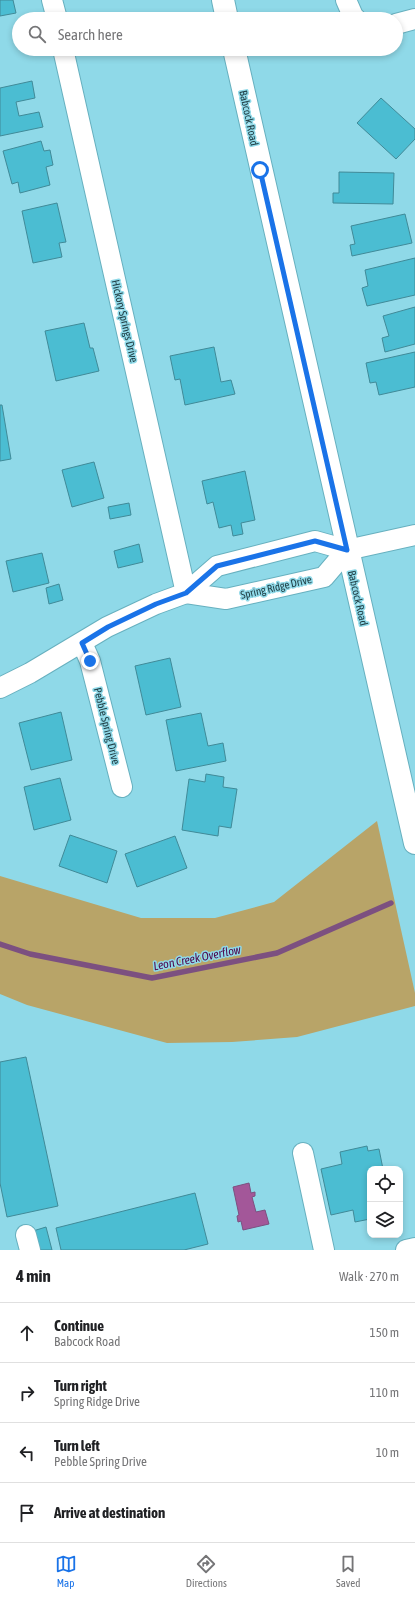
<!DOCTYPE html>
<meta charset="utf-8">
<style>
body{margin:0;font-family:"Asap Condensed",sans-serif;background:#f2f2f2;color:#202124}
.controls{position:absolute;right:12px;bottom:12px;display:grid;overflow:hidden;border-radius:8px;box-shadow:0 2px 6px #0003}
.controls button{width:36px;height:36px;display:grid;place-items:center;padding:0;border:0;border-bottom:1px solid #e0e0e0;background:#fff;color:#202124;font:20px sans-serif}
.stop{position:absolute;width:12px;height:12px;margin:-9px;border:3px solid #1a73e8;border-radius:50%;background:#fff}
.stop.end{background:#1a73e8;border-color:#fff;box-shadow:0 1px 4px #0008}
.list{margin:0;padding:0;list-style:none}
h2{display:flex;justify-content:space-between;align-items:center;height:52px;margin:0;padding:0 16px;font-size:17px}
h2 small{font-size:13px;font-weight:400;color:#757577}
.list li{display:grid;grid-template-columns:26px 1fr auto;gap:12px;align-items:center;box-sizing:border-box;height:60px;padding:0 16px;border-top:1px solid #e0e0e0}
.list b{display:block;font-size:15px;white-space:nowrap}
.list p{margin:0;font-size:13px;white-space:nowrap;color:#757577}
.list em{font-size:13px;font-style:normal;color:#757577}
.icon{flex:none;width:22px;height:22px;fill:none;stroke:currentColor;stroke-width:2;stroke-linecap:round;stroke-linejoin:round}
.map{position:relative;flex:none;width:415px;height:1250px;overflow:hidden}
.search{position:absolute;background:#fff;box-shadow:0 2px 6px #0003;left:12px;right:12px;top:12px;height:44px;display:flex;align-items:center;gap:10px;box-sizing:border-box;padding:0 14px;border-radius:22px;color:#757577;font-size:15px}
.sheet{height:292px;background:#fff}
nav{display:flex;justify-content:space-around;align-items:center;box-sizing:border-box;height:56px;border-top:1px solid #e0e0e0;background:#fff;font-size:11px;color:#757577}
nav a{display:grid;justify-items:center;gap:2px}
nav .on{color:#1a73e8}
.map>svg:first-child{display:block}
.green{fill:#b8a468}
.water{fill:#a35799;stroke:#7c5080}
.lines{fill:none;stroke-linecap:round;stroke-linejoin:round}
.stream{stroke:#7c5080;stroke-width:5.5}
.building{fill:#4bbdd2;stroke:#408a98}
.minor-casing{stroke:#67b0bf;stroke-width:22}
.major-casing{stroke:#67b0bf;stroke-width:24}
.minor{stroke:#fff;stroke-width:20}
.major{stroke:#fff;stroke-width:22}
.route{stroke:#1a73e8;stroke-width:5}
.labels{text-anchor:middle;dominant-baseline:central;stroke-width:3;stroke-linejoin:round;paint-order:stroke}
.street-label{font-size:11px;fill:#203e45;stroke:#8fd9e8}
.water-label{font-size:12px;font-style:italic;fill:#4e0349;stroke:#8fd9e8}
</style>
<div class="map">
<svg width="415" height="1250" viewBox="0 0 415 1250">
<rect width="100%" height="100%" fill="#8fd9e8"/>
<polygon class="green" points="377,821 415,993 415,1006 297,1037 232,1042 167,1043 27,1005 0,994 0,876 141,918 215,918 274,902"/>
<polygon class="water" points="249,1183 251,1193 255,1192 255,1196 252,1197 256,1212 265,1210 269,1224 243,1230 241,1221 238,1222 237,1216 239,1215 233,1187"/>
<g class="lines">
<polyline class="stream" points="0,944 30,954 152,978 277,953 391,903"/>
</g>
<g class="building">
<polygon points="0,0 13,0 16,13 0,16"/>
<polygon points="32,81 35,98 16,102 19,116 39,112 43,127 0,136 0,88"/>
<polygon points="381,98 415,129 415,139 396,159 357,123"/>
<polygon points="41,141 44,151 50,150 53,165 46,167 50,185 20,193 18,182 12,184 3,151"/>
<polygon points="339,172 394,173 393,204 333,203 333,193 339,193"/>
<polygon points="57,203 66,242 59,243 62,257 33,263 22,211"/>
<polygon points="405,214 412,243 352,256 350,245 355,244 351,226"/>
<polygon points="415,258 415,295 367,306 362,288 368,286 365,270"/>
<polygon points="415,307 415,344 385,352 382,338 389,336 383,316"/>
<polygon points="84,323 90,348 93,348 99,371 56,381 45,331"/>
<polygon points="214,347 221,382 231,380 235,394 185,405 180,379 175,380 170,356"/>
<polygon points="415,352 415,387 379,395 376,382 370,383 366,363"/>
<polygon points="0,405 2,405 11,459 0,461"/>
<polygon points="94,462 104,498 72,507 62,470"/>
<polygon points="245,471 255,520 241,523 243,534 233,536 231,525 219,528 213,502 207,504 202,481"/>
<polygon points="129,503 131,515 110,519 108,507"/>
<polygon points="139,544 143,562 118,568 114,551"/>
<polygon points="42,553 49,583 13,592 6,561"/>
<polygon points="59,584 63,600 49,604 46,588"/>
<polygon points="170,658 181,707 146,715 135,666"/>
<polygon points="61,712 72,760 31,770 19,723"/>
<polygon points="201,713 208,746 223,743 226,761 176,771 166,720"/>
<polygon points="206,774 224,777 223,787 237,789 231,828 219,826 218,836 182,830 189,779 205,782"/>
<polygon points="60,778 71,820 34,830 24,787"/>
<polygon points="70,835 117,851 107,883 59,866"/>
<polygon points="175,836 187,868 137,887 125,854"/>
<polygon points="26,1057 58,1206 7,1217 0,1183 0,1062"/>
<polygon points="367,1146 368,1151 379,1149 383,1169 370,1169 370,1219 355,1222 353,1210 331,1215 321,1169 342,1164 340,1152"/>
<polygon points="195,1193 208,1244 184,1250 61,1250 56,1228"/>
<polygon points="46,1227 52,1250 37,1250 33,1231"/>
</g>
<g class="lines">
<defs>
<g id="minor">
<polyline points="52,0 57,19"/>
<polyline points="346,0 353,16 356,19"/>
<polyline points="396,24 415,19"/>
<polyline points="63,49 186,593"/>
<polyline points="186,593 226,599 324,577 347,550"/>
<polyline points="82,643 90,661 122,787"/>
<polyline points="0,688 30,673 107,627 156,604 186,593 217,566 315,541 347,550 415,535"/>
<polyline points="303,1153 324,1250"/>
<polyline points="26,1235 30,1250"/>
<polyline points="406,1250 415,1248"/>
</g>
<g id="major">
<polyline points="223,0 227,19"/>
<polyline points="234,49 415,843"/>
</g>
</defs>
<use href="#minor" class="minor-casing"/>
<use href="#major" class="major-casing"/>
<use href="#minor" class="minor"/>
<use href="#major" class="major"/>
</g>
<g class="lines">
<polyline class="route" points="90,661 82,643 108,627 156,604 186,593 217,566 315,541 347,550 260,170"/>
</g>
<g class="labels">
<g class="street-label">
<text transform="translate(249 118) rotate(78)">Babcock Road</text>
<text transform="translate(125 321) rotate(77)">Hickory Springs Drive</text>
<text transform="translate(276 587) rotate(-13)">Spring Ridge Drive</text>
<text transform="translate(358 598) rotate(77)">Babcock Road</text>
<text transform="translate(107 726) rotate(76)">Pebble Spring Drive</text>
</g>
<g class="water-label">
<text transform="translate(197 958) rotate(-11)">Leon Creek Overflow</text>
</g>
</g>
</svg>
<div class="controls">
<button><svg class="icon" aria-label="locate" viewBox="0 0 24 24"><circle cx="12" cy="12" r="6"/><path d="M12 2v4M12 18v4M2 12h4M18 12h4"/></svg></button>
<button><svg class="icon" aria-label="layers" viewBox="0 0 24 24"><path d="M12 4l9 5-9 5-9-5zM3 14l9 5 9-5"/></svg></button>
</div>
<div class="stop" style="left:260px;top:170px"></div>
<div class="stop end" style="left:90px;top:661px"></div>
<div class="search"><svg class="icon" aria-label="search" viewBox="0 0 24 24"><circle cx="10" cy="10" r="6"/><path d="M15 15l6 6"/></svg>Search here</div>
</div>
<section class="sheet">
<h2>4 min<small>Walk · 270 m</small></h2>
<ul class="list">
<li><svg class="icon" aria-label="ahead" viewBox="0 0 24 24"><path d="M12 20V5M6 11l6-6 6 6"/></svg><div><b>Continue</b><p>Babcock Road</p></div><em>150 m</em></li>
<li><svg class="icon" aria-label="right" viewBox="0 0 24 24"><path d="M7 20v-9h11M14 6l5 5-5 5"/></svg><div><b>Turn right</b><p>Spring Ridge Drive</p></div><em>110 m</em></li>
<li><svg class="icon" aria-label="left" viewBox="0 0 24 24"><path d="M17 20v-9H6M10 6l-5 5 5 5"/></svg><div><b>Turn left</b><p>Pebble Spring Drive</p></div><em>10 m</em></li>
<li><svg class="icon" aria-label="arrive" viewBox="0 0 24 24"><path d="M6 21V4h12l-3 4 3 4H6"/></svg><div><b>Arrive at destination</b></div></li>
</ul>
</section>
<nav>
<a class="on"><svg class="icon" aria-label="map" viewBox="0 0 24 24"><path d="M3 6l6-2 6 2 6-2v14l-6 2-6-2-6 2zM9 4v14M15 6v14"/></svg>Map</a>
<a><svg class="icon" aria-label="directions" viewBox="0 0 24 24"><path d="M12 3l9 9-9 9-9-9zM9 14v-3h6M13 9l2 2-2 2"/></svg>Directions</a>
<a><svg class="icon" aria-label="saved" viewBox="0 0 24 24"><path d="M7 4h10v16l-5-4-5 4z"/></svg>Saved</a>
</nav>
